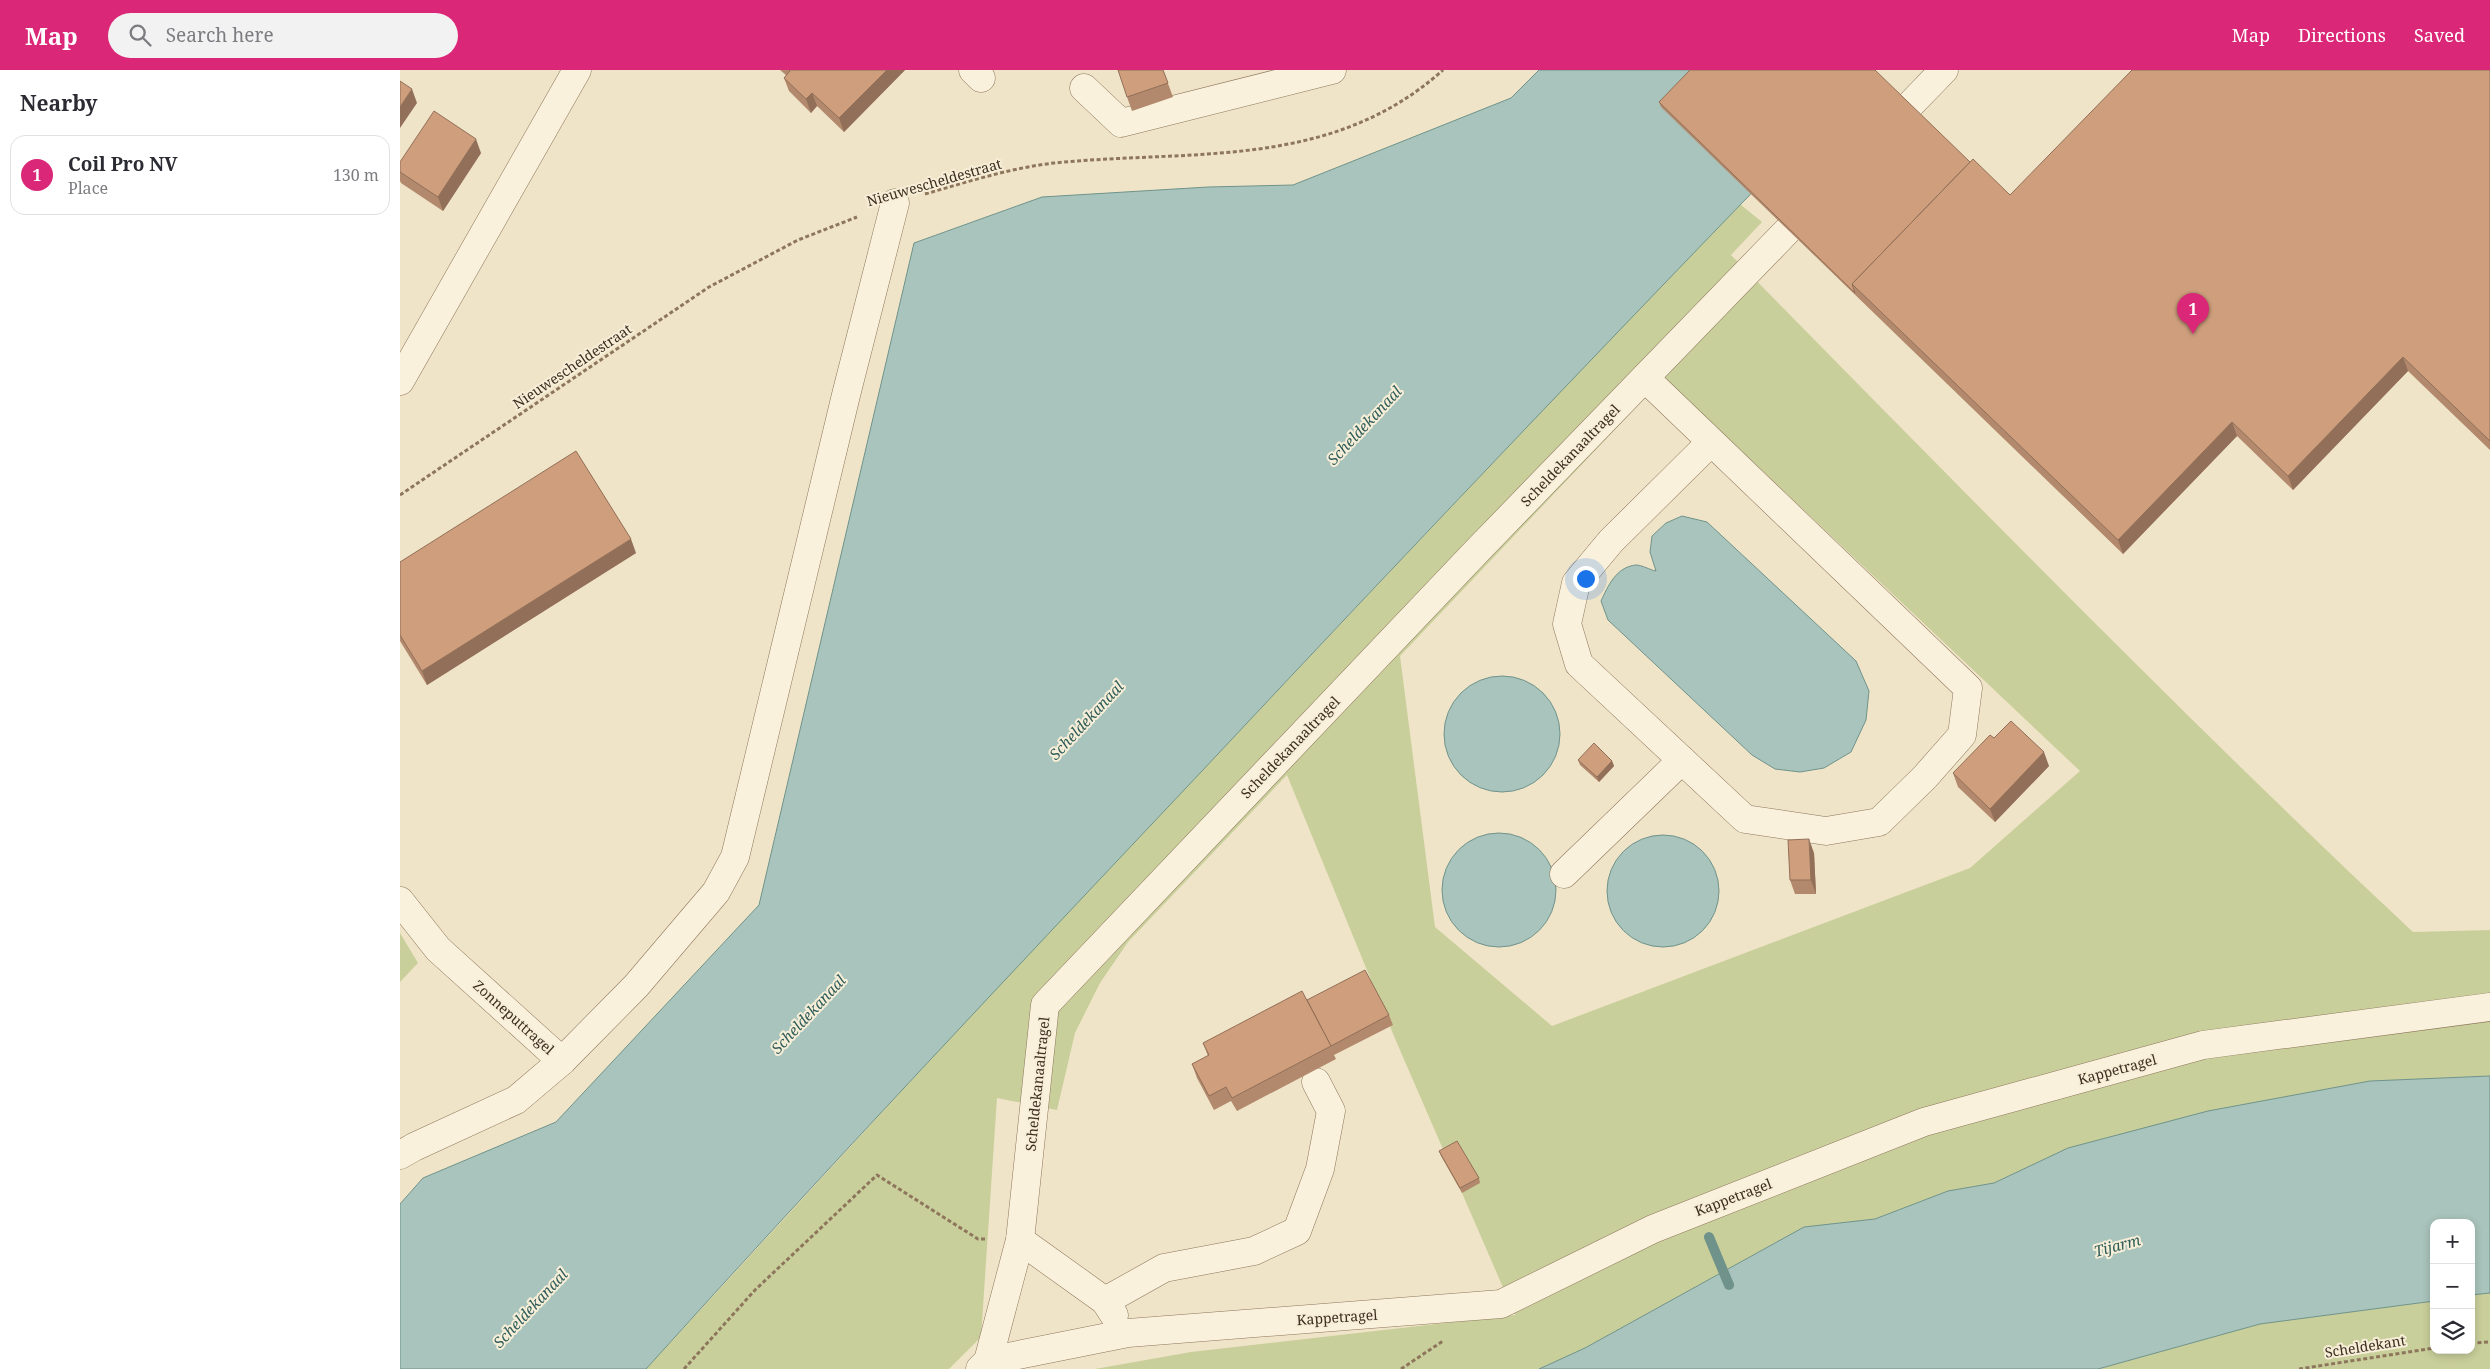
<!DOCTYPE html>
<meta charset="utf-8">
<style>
body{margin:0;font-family:"Noto Serif",serif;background:#f2f2f3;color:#2b2b33}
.controls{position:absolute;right:15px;bottom:15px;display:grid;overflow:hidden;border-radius:10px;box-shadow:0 2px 8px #0003}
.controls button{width:45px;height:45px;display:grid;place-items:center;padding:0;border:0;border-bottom:1px solid #e1e1e2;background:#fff;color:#2b2b33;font:25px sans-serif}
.you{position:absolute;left:1185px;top:508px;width:18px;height:18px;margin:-12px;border:4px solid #fff;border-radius:50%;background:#1a73e8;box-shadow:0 0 0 8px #1a73e833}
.badge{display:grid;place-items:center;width:32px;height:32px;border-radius:50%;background:#db2777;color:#fff;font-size:16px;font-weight:700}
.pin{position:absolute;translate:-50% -41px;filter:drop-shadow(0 1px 2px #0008)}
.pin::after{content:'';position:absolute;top:26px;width:18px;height:15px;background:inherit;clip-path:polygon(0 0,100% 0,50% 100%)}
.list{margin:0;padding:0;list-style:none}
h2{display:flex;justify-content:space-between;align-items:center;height:65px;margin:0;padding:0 20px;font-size:21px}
h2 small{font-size:16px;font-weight:400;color:#7c7c81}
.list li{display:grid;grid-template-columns:32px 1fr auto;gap:15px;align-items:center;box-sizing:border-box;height:80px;margin:0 10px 10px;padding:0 10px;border:1px solid #e1e1e2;border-radius:15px}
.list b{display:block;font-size:19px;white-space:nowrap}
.list p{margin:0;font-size:16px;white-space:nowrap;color:#7c7c81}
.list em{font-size:16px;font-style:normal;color:#7c7c81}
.icon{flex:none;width:28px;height:28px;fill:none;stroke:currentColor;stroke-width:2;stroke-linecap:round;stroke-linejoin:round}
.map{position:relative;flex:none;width:2090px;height:1299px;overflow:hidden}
header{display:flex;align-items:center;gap:30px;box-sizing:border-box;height:70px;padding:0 25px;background:#db2777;color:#fff}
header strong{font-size:24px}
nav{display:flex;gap:28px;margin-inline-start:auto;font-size:18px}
.search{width:350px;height:45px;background:#f2f2f3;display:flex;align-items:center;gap:12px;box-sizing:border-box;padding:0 18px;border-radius:28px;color:#7c7c81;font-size:19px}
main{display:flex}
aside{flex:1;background:#fff}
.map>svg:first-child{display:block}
.green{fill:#c9cf9b;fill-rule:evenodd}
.water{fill:#a9c4bc;stroke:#6f938a}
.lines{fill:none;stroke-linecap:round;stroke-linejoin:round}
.stream{stroke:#6f938a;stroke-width:10}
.minor-casing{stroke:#8d765c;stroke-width:29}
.path{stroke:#8d765c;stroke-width:3;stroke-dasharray:4 2.5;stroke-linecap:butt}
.minor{stroke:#faf1dc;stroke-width:28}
.wall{fill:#b2896c}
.shaded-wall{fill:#916f58}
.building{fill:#cf9f7d;stroke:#916f58}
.labels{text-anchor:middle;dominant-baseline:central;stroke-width:4;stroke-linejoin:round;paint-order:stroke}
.street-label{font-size:14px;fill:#3d2e20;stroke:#f7eed8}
.water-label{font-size:15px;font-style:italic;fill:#2f5d5a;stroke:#f7eed8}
</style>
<header>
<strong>Map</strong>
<div class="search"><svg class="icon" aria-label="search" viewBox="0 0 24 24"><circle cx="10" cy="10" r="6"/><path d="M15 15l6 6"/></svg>Search here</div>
<nav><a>Map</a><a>Directions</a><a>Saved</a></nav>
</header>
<main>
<aside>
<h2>Nearby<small></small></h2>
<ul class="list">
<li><span class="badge">1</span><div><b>Coil Pro NV</b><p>Place</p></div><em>130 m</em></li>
</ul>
</aside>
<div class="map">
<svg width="2090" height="1299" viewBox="0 0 2090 1299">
<rect width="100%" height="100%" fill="#f0e4c8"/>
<g class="green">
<path d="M1340,134L1362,152L1331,185C1556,413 1779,643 2013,862L2090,860V1006L1970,1011L1668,1078L1594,1113L1548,1121L1475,1149L1404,1157L1185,1278L1139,1299H695L791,1282L1115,1245L996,971L887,705L728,872L700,913L675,963L657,1040L597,1028L581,1267L549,1299H246L564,953L1239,238ZM1264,308L1680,701L1570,798L1152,956L1035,857L1000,586Z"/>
<polygon points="0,863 18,893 0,912"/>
<polygon points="2090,1223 2090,1299 1698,1299 1860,1254 2034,1231 2034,1280 2071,1280 2071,1225"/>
</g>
<g class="water">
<path d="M1139,0H1471C1246,231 1023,465 802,701C615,899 428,1097 246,1299H0V1134L23,1108L156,1052L359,835L514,173L642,127L808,117L893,115L1111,28Z"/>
<path d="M1282,446L1307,452L1456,591L1469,621L1466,650L1451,682L1424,698L1400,702L1375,699L1352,685L1208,550L1201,531C1208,516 1216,497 1236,495C1242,495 1250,500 1256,501L1250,482L1252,466L1266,453Z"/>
<circle cx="1102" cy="664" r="58"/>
<circle cx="1099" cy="820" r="57"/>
<circle cx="1263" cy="821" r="56"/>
<polygon points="2090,1006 2090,1223 2071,1225 2071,1153 2034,1153 2034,1231 1860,1254 1698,1299 1139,1299 1185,1278 1404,1157 1475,1149 1548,1121 1594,1113 1668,1078 1808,1041 1970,1011"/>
</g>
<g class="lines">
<polyline class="stream" points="1309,1167 1329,1215"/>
<defs>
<g id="minor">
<polyline points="573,0 581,8"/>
<polyline points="684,18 721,53 932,0"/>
<polyline points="1509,36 1544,0"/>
<polyline points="1245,308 1568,618 1562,665 1525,707 1479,752 1426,761 1345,749 1179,594 1167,554 1176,513 1211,471 1311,372"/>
<polyline points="0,311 177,0"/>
<polyline points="1164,804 1282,690"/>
<polyline points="0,831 38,879 162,991"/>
<polyline points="0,1085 14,1077 116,1030 162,991 236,916 316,822 335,787 446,325 495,133"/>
<polyline points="620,1170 705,1231 714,1245"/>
<polyline points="705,1231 764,1198 854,1181 897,1161 920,1099 931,1041 916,1012"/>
<polyline points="588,1291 620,1170 645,935 1075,483 1388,160"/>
<polyline points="580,1299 588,1291 728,1263 1101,1234 1253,1159 1524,1052 1803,975 2090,937"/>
</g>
</defs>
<use href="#minor" class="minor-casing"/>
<g class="path">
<path d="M525,124C567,112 610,98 654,93C791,79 930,101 1043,0"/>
<polyline points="0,425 309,217 398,170 457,147"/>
<polyline points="2071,1273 2090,1272"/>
<polyline points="284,1299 355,1220 477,1105 578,1169 587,1169"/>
<polyline points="1001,1299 1043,1271"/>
<polyline points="1899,1299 2034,1278"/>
</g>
<use href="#minor" class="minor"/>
</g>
<g class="wall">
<polygon points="380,0 505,0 444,62 417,36 411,43 389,21 384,8 386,5"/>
<polygon points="763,0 773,27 732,41 727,27"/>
<polygon points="2090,0 2090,380 2008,301 1893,420 1837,366 1723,484 1261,37 1259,32 1570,92 1610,125"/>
<polygon points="81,83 43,141 1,113 0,111 0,92"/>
<polygon points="236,483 27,615 0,571 0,492"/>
<polygon points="1594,668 1649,696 1595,752 1558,717 1553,703"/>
<polygon points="1178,690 1212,691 1214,696 1199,712 1180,695"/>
<polygon points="1414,783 1416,824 1395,824 1390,810"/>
<polygon points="907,930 989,945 993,955 934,985 936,989 837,1041 831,1031 814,1040 797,1008 792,994 808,986 803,973"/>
<polygon points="1039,1081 1079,1108 1080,1113 1062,1123 1041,1086"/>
</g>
<g class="shaded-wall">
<polygon points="487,0 505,0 444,62 439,48"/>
<polygon points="12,19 17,33 0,58 0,37"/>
<polygon points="412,23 417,36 411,43 406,29"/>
<polygon points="76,69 81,83 43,141 38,127"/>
<polygon points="2003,287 2008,301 1893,420 1888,406"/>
<polygon points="1832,352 1837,366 1723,484 1718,470"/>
<polygon points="231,469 236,483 27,615 22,601"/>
<polygon points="1644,682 1649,696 1595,752 1590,739"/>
<polygon points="1212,691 1214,696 1199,712 1197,707"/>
<polygon points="1409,769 1414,783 1416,824 1411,810"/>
</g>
<g class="building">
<polygon points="389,0 487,0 439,48 412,23 406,29 384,8 390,1"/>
<polygon points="718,0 763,0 768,13 727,27"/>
<polygon points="1290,0 1475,0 1570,92 1452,214 1455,223 1259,32"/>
<polygon points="1732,0 2090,0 2090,371 2003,287 1888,406 1832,352 1718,470 1452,214 1573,89 1610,125"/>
<polygon points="0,11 12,19 0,37"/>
<polygon points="34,41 76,69 38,127 0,102 0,92"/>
<polygon points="176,381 231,469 22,601 0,565 0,492"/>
<polygon points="1611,651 1644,682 1590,739 1553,703 1590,665 1594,668"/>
<polygon points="1194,673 1212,691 1197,707 1178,690"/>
<polygon points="1409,769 1411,810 1390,810 1388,770"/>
<polygon points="965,900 989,945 931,976 907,930"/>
<polygon points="902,921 931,976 832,1028 826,1017 809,1026 792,994 809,985 803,973"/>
<polygon points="1057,1071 1079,1108 1060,1118 1039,1081"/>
</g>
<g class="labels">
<g class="street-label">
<text transform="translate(534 112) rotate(-16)">Nieuwescheldestraat</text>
<text transform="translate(172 296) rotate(-34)">Nieuwescheldestraat</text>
<text transform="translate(1170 385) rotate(-46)">Scheldekanaaltragel</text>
<text transform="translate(890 677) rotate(-46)">Scheldekanaaltragel</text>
<text transform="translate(114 947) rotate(42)">Zonneputtragel</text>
<text transform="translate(1717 999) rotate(-15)">Kappetragel</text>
<text transform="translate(637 1014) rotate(-84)">Scheldekanaaltragel</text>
<text transform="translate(1333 1127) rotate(-21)">Kappetragel</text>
<text transform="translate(937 1247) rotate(-4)">Kappetragel</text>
<text transform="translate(1965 1276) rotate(-9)">Scheldekant</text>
</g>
<g class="water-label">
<text transform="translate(964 355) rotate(-47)">Scheldekanaal</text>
<text transform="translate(686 650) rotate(-47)">Scheldekanaal</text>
<text transform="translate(408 944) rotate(-47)">Scheldekanaal</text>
<text transform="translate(1717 1175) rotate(-15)">Tijarm</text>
<text transform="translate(130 1238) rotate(-47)">Scheldekanaal</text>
</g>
</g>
</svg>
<div class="controls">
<button>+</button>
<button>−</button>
<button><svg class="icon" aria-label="layers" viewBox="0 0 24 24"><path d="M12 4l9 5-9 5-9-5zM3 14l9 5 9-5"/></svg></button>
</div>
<div class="you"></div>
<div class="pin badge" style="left:1793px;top:264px">1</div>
</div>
</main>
